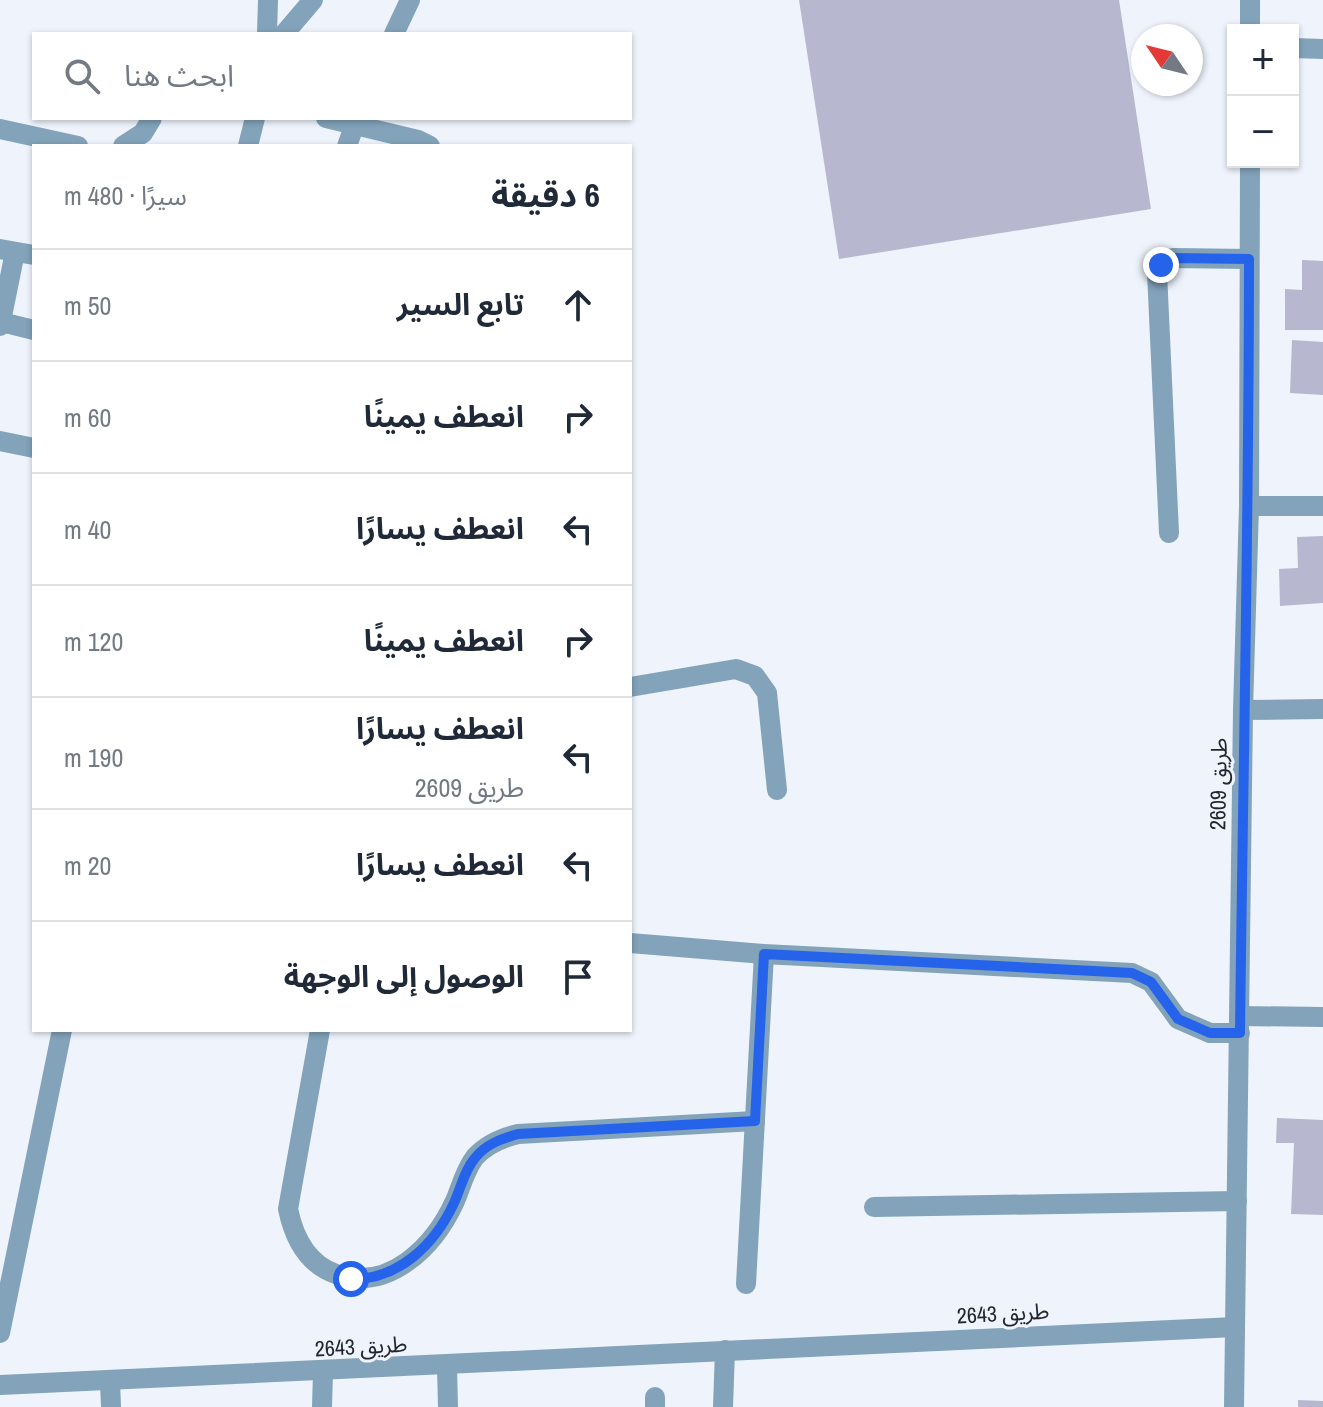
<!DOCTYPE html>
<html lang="ar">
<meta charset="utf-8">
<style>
body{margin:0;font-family:"Archivo Narrow","Noto Sans Arabic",sans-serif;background:#f6f6f7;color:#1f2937;direction:rtl}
.controls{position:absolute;right:24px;top:24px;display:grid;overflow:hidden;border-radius:0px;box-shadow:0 2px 6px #0004}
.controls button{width:72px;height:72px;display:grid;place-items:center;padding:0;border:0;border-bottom:2px solid #e0e1e3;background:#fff;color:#1f2937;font:40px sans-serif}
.compass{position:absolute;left:1131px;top:24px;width:72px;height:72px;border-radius:50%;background:#fff;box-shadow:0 2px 6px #0004;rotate:305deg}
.stop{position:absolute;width:24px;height:24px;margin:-18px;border:6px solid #2563eb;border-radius:50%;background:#fff}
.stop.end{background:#2563eb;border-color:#fff;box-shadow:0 2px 8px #0008}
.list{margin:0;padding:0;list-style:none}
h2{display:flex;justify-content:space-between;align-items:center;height:104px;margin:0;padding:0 32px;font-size:34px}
h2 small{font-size:26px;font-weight:400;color:#747a83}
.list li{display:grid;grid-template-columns:52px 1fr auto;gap:24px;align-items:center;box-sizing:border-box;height:112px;padding:0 32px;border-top:2px solid #e0e1e3}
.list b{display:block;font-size:30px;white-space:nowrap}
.list p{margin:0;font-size:26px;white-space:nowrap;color:#747a83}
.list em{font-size:26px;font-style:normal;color:#747a83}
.icon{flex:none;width:44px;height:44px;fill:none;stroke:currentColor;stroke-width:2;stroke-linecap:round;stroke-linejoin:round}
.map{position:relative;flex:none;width:1323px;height:1407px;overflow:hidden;direction:ltr}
.search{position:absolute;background:#fff;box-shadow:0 2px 6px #0004;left:32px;top:32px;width:600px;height:88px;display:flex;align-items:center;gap:20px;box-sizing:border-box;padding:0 28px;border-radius:0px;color:#747a83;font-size:30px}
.panel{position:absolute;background:#fff;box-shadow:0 2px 6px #0004;left:32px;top:144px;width:600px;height:888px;border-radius:0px;direction:rtl}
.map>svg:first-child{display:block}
.building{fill:#b7b8d0}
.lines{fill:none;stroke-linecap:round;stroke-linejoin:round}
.minor{stroke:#82a3ba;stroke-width:20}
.route{stroke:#2563eb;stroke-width:10}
.labels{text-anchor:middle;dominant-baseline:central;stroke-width:6;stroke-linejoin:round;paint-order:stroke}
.street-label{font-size:22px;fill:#22262f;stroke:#eef3fc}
</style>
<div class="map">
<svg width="1323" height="1407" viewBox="0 0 1323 1407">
<rect width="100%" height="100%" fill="#eef3fc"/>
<g class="building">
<polygon points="799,0 1119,0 1151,209 839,259"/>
<polygon points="1302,260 1323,261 1323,330 1285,330 1285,289 1302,290"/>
<polygon points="1292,340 1323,342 1323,395 1290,393"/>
<polygon points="1323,536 1323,603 1280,606 1279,569 1298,568 1297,537"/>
<polygon points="1277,1118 1323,1120 1323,1215 1291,1214 1294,1143 1276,1143"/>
<polygon points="1298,1400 1323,1401 1323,1407 1298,1407"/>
</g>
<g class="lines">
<g class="minor">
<polyline points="1250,0 1250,30"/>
<polyline points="267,34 268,0"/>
<polyline points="284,34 313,0"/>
<polyline points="394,34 410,0"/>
<polyline points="1293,48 1323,49"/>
<polyline points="326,118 418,140 430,146"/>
<polyline points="0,129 78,146"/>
<polyline points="123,146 143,133 152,118"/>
<polyline points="248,146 255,118"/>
<polyline points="347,146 357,118"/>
<polyline points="0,249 34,255"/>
<polyline points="1,322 34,330"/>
<polyline points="0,326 15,252"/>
<polyline points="0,441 34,448"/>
<polyline points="1249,506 1323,506"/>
<polyline points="1169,533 1157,272 1167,260 1173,258 1249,259"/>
<polyline points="630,687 736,669 755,676 767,693 777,790"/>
<polyline points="1243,710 1323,709"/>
<polyline points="630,943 764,954 1132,973 1151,982 1178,1019 1210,1033 1240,1033"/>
<polyline points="1240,1016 1323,1017"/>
<path d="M320,1030L288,1209C294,1238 307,1264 336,1274C389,1292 434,1247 455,1201C461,1187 465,1170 475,1157C487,1144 501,1138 518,1134L755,1121"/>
<polyline points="874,1207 1237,1201"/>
<polyline points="746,1284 764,954"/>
<polyline points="0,1333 62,1030"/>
<polyline points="447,1366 448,1407"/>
<polyline points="110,1381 111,1407"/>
<polyline points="0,1385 1235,1327"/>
<polyline points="322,1407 323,1372"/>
<polyline points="655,1407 655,1397"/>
<polyline points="723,1407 725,1350"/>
<polyline points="1234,1407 1243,710 1249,506 1250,162"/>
</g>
</g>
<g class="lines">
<path class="route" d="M351,1279C399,1280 435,1244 454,1203C461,1188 464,1171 475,1158C486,1144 501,1139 518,1134L755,1121L764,954L1132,973L1151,982L1178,1019L1210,1033H1240C1243,775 1249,517 1249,259L1173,258L1161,265"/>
</g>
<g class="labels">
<g class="street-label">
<text transform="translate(1218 784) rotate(-89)">طريق 2609</text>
<text transform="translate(1003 1313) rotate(-3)">طريق 2643</text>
<text transform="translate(361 1346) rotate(-3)">طريق 2643</text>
</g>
</g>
</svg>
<div class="controls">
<button>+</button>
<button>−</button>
</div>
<svg class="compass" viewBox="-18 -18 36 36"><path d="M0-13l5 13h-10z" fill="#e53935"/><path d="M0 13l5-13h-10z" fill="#747a83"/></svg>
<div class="stop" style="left:351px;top:1279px"></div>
<div class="stop end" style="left:1161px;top:265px"></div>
<div class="search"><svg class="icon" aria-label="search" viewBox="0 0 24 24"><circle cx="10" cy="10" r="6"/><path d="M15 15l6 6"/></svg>ابحث هنا</div>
<section class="panel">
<h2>6 دقيقة<small>سيرًا · 480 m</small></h2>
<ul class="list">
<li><svg class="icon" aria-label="ahead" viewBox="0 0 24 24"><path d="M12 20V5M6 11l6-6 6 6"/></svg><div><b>تابع السير</b></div><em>50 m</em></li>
<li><svg class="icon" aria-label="right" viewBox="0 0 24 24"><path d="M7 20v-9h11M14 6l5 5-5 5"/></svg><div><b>انعطف يمينًا</b></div><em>60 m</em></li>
<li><svg class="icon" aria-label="left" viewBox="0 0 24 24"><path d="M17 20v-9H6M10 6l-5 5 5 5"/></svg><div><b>انعطف يسارًا</b></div><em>40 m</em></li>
<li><svg class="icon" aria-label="right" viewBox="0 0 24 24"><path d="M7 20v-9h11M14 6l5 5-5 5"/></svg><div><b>انعطف يمينًا</b></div><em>120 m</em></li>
<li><svg class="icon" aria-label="left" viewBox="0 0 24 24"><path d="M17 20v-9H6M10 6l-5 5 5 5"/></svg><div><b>انعطف يسارًا</b><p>طريق 2609</p></div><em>190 m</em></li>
<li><svg class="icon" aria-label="left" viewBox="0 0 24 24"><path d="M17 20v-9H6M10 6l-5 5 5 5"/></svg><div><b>انعطف يسارًا</b></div><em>20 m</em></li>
<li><svg class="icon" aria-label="arrive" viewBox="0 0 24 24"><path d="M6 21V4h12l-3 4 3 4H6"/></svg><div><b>الوصول إلى الوجهة</b></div></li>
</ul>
</section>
</div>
